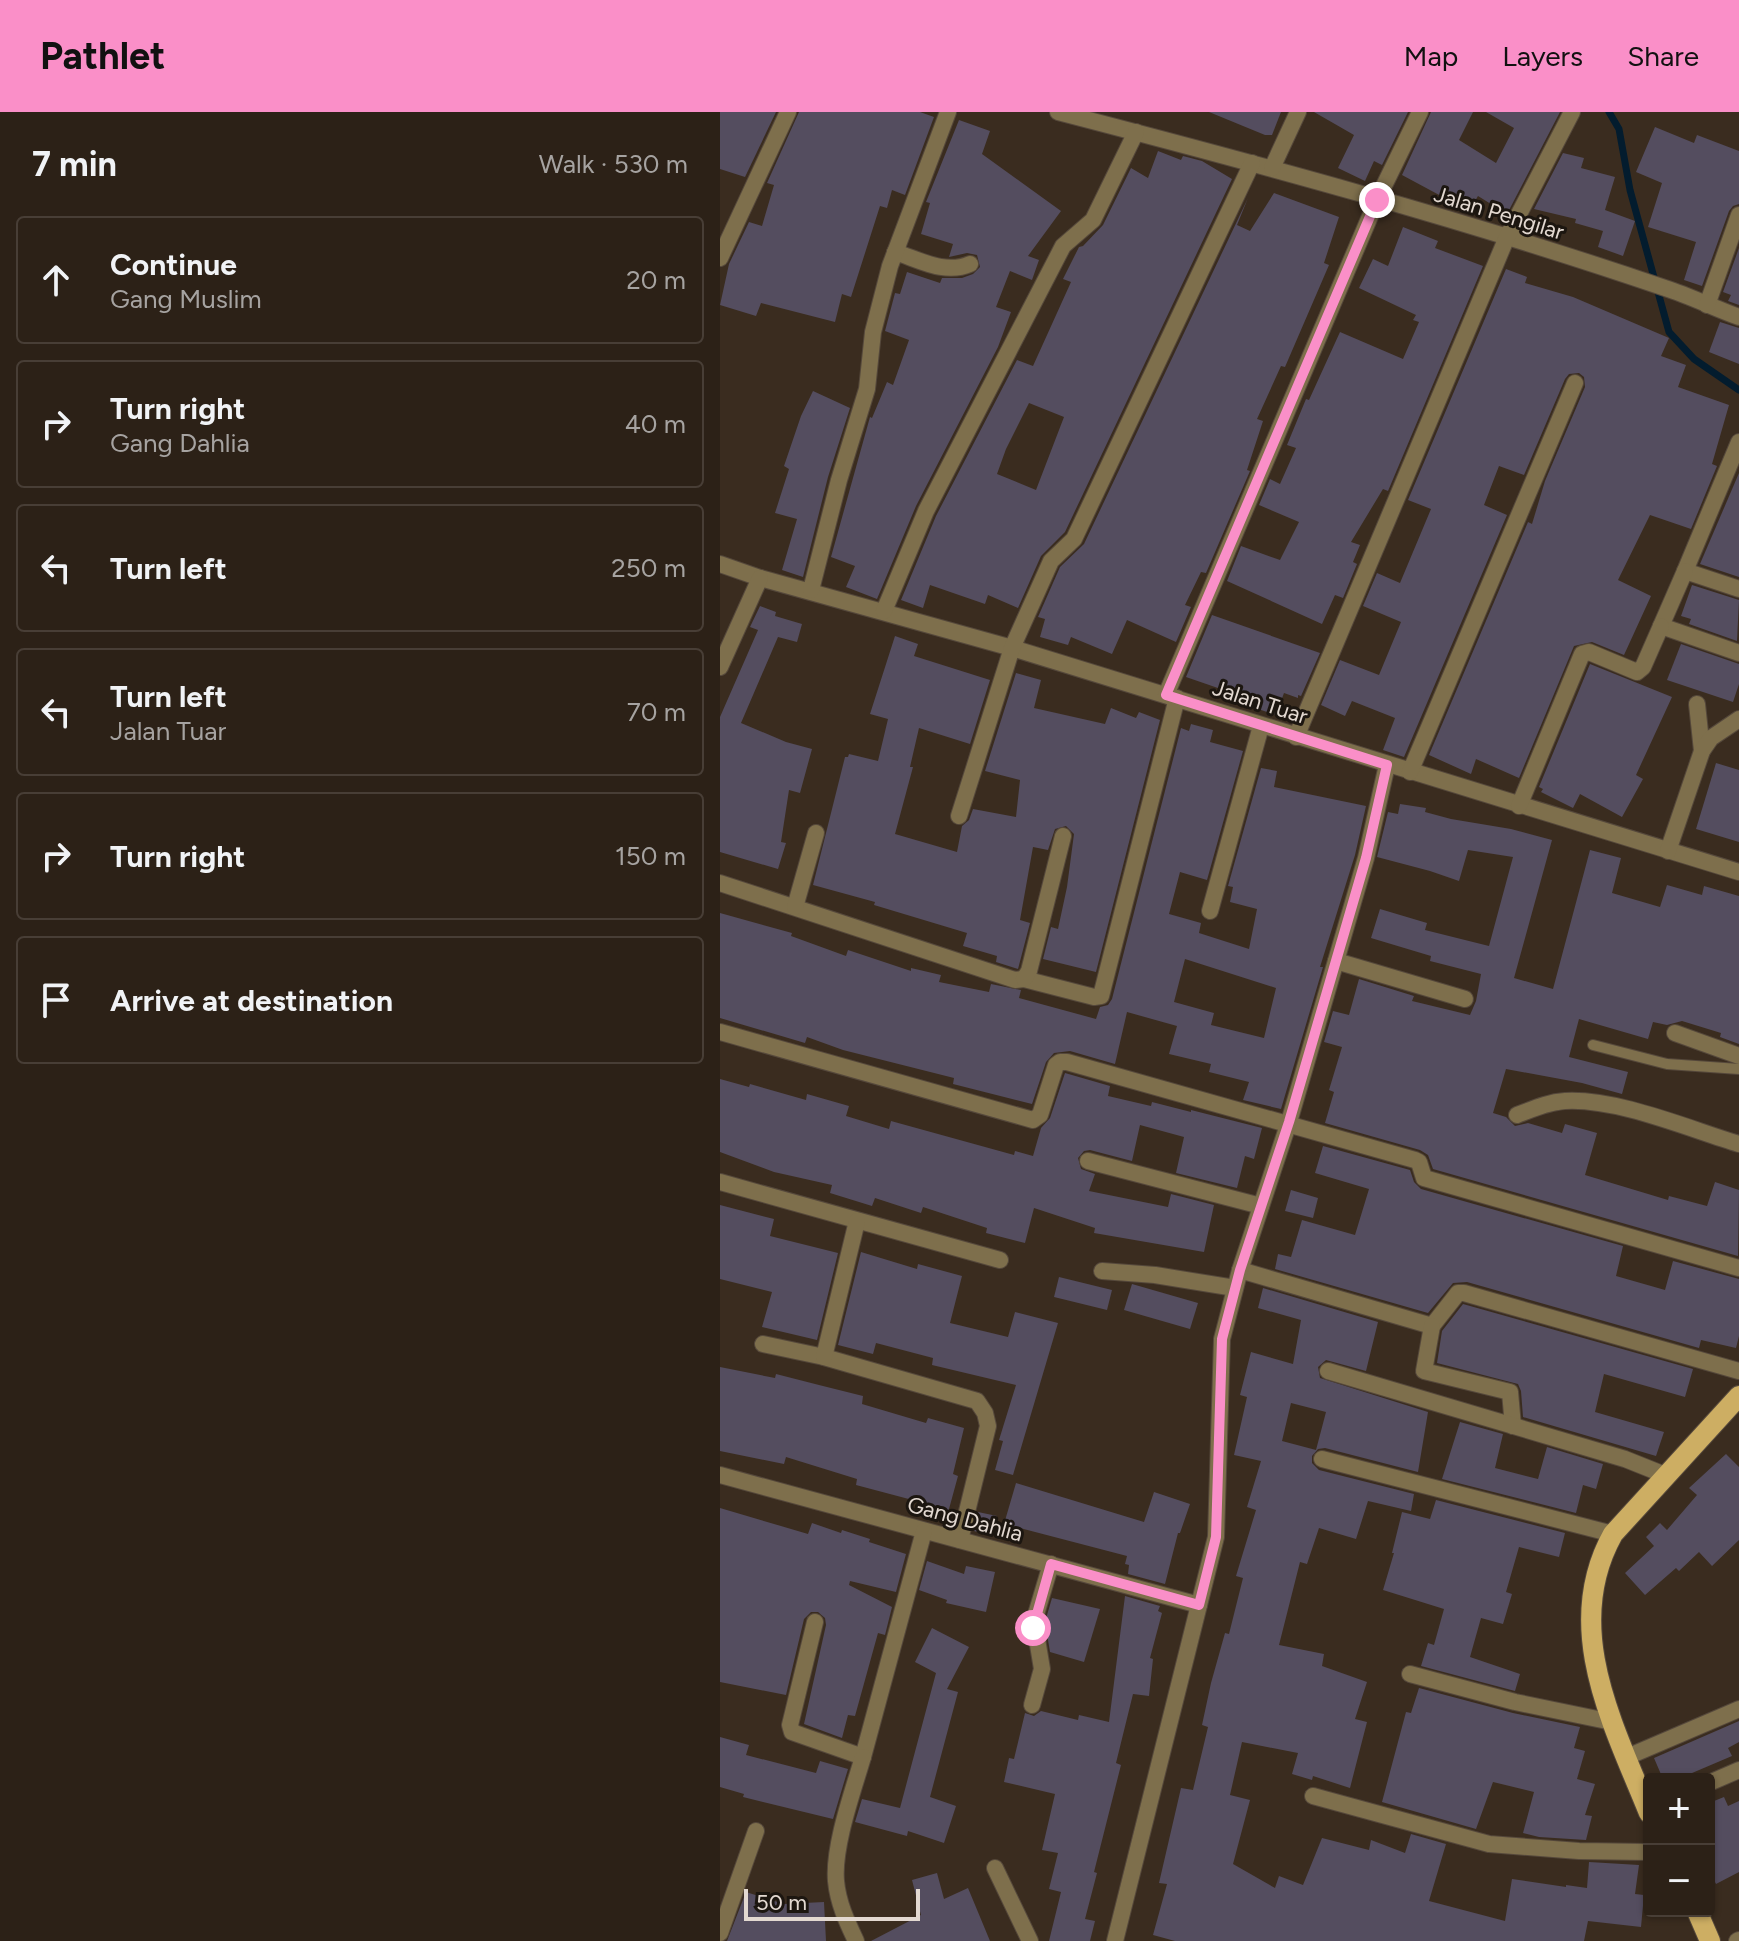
<!DOCTYPE html>
<meta charset="utf-8">
<style>
body{margin:0;font-family:Figtree,sans-serif;background:#382e24;color:#f1f3f6}
.controls{position:absolute;right:24px;bottom:24px;display:grid;overflow:hidden;border-radius:8px;box-shadow:0 2px 6px #0004}
.controls button{width:72px;height:72px;display:grid;place-items:center;padding:0;border:0;border-bottom:2px solid #483e36;background:#2c2117;color:#f1f3f6;font:40px sans-serif}
.scale{position:absolute;left:24px;bottom:20px;width:176px;box-sizing:border-box;padding-left:8px;border:4px solid #e3d9d1;border-top:0;font-size:22px;line-height:28px;white-space:nowrap;color:#e3d9d1;-webkit-text-stroke:6px #1c1610;paint-order:stroke}
.stop{position:absolute;width:24px;height:24px;margin:-18px;border:6px solid #fa8fc8;border-radius:50%;background:#fff}
.stop.end{background:#fa8fc8;border-color:#fff;box-shadow:0 2px 8px #0008}
.list{margin:0;padding:0;list-style:none}
h2{display:flex;justify-content:space-between;align-items:center;height:104px;margin:0;padding:0 32px;font-size:34px}
h2 small{font-size:26px;font-weight:400;color:#a6a3a1}
.list li{display:grid;grid-template-columns:52px 1fr auto;gap:24px;align-items:center;box-sizing:border-box;height:128px;margin:0 16px 16px;padding:0 16px;border:2px solid #483e36;border-radius:8px}
.list b{display:block;font-size:30px;white-space:nowrap}
.list p{margin:0;font-size:26px;white-space:nowrap;color:#a6a3a1}
.list em{font-size:26px;font-style:normal;color:#a6a3a1}
.icon{flex:none;width:44px;height:44px;fill:none;stroke:currentColor;stroke-width:2;stroke-linecap:round;stroke-linejoin:round}
.map{position:relative;flex:none;width:1019px;height:1829px;overflow:hidden}
header{display:flex;align-items:center;gap:48px;box-sizing:border-box;height:112px;padding:0 40px;background:#fa8fc8;color:#111}
header strong{font-size:38px}
nav{display:flex;gap:44px;margin-inline-start:auto;font-size:28px}
main{display:flex}
aside{flex:1;background:#2c2117}
.map>svg:first-child{display:block}
.lines{fill:none;stroke-linecap:round;stroke-linejoin:round}
.stream{stroke:#031c2e;stroke-width:7}
.building{fill:#544d5f;fill-rule:evenodd}
.lane-casing{stroke:#55483b;stroke-width:12}
.street-casing{stroke:#55483b;stroke-width:18}
.primary-casing{stroke:#55483b;stroke-width:22}
.lane{stroke:#7e6f4c;stroke-width:10}
.street{stroke:#7e6f4c;stroke-width:16}
.primary{stroke:#cdae63;stroke-width:20}
.route{stroke:#fa8fc8;stroke-width:10}
.labels{text-anchor:middle;dominant-baseline:central;stroke-width:6;stroke-linejoin:round;paint-order:stroke}
.street-label{font-size:22px;fill:#e3d9d1;stroke:#1c1610}
</style>
<header>
<strong>Pathlet</strong>
<nav><a>Map</a><a>Layers</a><a>Share</a></nav>
</header>
<main>
<aside>
<h2>7 min<small>Walk · 530 m</small></h2>
<ul class="list">
<li><svg class="icon" aria-label="ahead" viewBox="0 0 24 24"><path d="M12 20V5M6 11l6-6 6 6"/></svg><div><b>Continue</b><p>Gang Muslim</p></div><em>20 m</em></li>
<li><svg class="icon" aria-label="right" viewBox="0 0 24 24"><path d="M7 20v-9h11M14 6l5 5-5 5"/></svg><div><b>Turn right</b><p>Gang Dahlia</p></div><em>40 m</em></li>
<li><svg class="icon" aria-label="left" viewBox="0 0 24 24"><path d="M17 20v-9H6M10 6l-5 5 5 5"/></svg><div><b>Turn left</b></div><em>250 m</em></li>
<li><svg class="icon" aria-label="left" viewBox="0 0 24 24"><path d="M17 20v-9H6M10 6l-5 5 5 5"/></svg><div><b>Turn left</b><p>Jalan Tuar</p></div><em>70 m</em></li>
<li><svg class="icon" aria-label="right" viewBox="0 0 24 24"><path d="M7 20v-9h11M14 6l5 5-5 5"/></svg><div><b>Turn right</b></div><em>150 m</em></li>
<li><svg class="icon" aria-label="arrive" viewBox="0 0 24 24"><path d="M6 21V4h12l-3 4 3 4H6"/></svg><div><b>Arrive at destination</b></div></li>
</ul>
</aside>
<div class="map">
<svg width="1019" height="1829" viewBox="0 0 1019 1829">
<rect width="100%" height="100%" fill="#3a2c1f"/>
<g class="lines">
<polyline class="stream" points="889,0 899,17 910,78 949,220 974,247 1019,278"/>
</g>
<g class="building">
<polygon points="0,0 56,0 25,65 0,57"/>
<polygon points="79,0 200,0 214,5 185,83 172,78 167,96 160,94 131,185 122,182 115,210 41,191 36,204 0,193 9,152 29,110 42,114 54,73 47,71"/>
<polygon points="489,0 561,0 552,23 545,23"/>
<polygon points="594,0 688,0 662,53 654,49 645,69 618,56 634,23"/>
<polygon points="711,0 753,0 739,28 776,51 794,16 766,0 840,0 787,102 758,84 749,99 682,63"/>
<polygon points="239,8 270,19 262,42 341,99 308,144 319,148 312,168 290,159 276,195 291,200 278,235 196,394 157,487 126,475 135,454 111,445 150,305 152,306 167,270 173,273 189,228 165,219 175,181 180,182 187,160 220,171 222,166 242,166 253,162 260,155 257,143 247,141 229,145 233,132 201,122 210,91 206,90"/>
<polygon points="935,15 974,31 977,23 1019,39 1019,92 1013,94 1009,99 982,174 964,168 976,130 928,115 942,71 916,60"/>
<path d="M438,39L461,48L463,44L482,49L512,67L345,420L321,444L298,496L268,483L265,492L210,473L203,496L181,488L216,404L297,248L313,254L351,170L343,167L359,135L363,134L383,113L411,56L428,66ZM309,291L344,305L316,378L277,362L286,337Z"/>
<polygon points="843,41 864,46 861,56 895,65 885,98 915,109 903,144 878,135 883,119 855,111 856,107 814,97"/>
<polygon points="554,81 619,105 604,151 609,153 565,255 561,254 537,307 543,309 527,358 530,359 486,461 481,460 465,493 471,495 456,530 407,508 392,542 351,525 348,533 320,525 325,507 318,505 340,455 364,432 528,86 517,113 530,119"/>
<polygon points="683,115 718,129 715,136 763,154 668,379 663,377 631,430 640,433 633,450 637,452 623,486 615,483 602,512 507,469 521,434 560,448 579,410 539,393 550,367 560,372 576,336 567,333 586,287 589,288 620,220 683,247 699,210 693,208 696,203 639,176 653,147 668,154"/>
<polygon points="1019,136 1019,193 1008,189 1011,183 1003,180"/>
<polygon points="786,157 807,165 805,171 853,185 949,226 941,244 966,253 958,275 1009,293 992,352 997,354 971,417 930,403 898,468 931,484 904,543 872,530 854,534 799,666 756,647 751,662 709,643 808,410 812,412 825,369 865,275 864,265 859,261 849,262 845,267 804,363 779,354 764,393 787,403 684,645 663,638 675,606 632,589 625,604 601,593 620,548 659,563 681,510 643,494 657,461 680,471 711,397 688,388"/>
<polygon points="1000,210 1019,216 1019,252 989,240"/>
<polygon points="93,279 130,296 108,365 83,465 62,458 77,407 55,401 69,357 64,354 81,304"/>
<polygon points="1019,361 1019,465 980,452"/>
<polygon points="972,473 1019,488 1017,529 969,512 971,507 961,504"/>
<polygon points="40,494 56,500 55,504 82,512 77,530 58,525 21,611 66,630 92,637 80,681 69,678 61,730 66,731 58,757 0,740 0,605 38,518 30,515"/>
<polygon points="492,503 600,541 581,584 578,583 578,586 564,581 556,603 521,591 524,585 466,565"/>
<polygon points="175,524 198,532 194,544 270,568 250,632 199,616 190,655 193,655 175,722 237,740 242,714 249,708 253,697 296,705 300,668 265,659 296,561 321,568 314,596 385,612 391,596 416,606 419,600 440,608 376,860 323,847 331,815 338,817 347,775 354,722 346,714 335,717 328,738 313,735 300,808 310,811 298,857 276,850 277,844 243,834 247,821 154,793 155,790 93,773 125,645 128,645 129,642 158,649 168,607 150,602"/>
<polygon points="961,532 1019,552 1019,572 1013,590 947,568"/>
<polygon points="870,552 952,585 916,663 923,667 902,705 860,682 853,696 821,680 823,677 819,675"/>
<path d="M471,612L493,618L490,630L523,639L487,768L460,760L449,802L481,811L479,821L529,837L537,797L510,790L513,775L508,774L541,656L557,659L554,675L646,694L635,743L600,855H603L561,997L523,988L529,970L489,960L491,952L449,942L457,914L407,900L395,952L350,939L334,941L326,950L312,992L233,972L234,966L123,938L87,925L85,931L0,906V801L72,821L71,824L126,844L128,838L191,859V856L221,863L219,870L269,880L271,872L301,878L299,886L376,907L380,895L388,893L392,887L461,616L469,619ZM465,847L556,876L544,926L491,913L494,901L454,890Z"/>
<polygon points="996,651 1019,658 1019,730 976,717"/>
<polygon points="680,692 706,696 705,700 731,707 791,717 832,728 794,866 833,877 870,738 901,746 892,781 940,795 947,773 982,783 984,774 1019,784 1019,932 1000,925 1001,921 962,909 947,913 933,910 928,927 859,907 849,945 908,960 902,982 862,971 786,957 773,1001 786,1005 795,1014 808,1011 842,1021 845,1012 877,1021 865,1063 948,1088 949,1084 987,1094 995,1070 1019,1078 1018,1144 713,1057 708,1043 700,1038 605,1011 614,980 609,978 622,935 604,930 613,899 629,903 639,867 694,884 692,889 750,903 756,889 761,862 710,849 711,844 651,826 660,797 707,811 705,818 769,834 793,745 748,738 739,769 710,759 657,745 668,700 678,702"/>
<polygon points="345,961 390,974 388,984 431,994 432,990 471,1000 471,998 542,1016 534,1047 525,1044 517,1076 456,1061 464,1025 420,1013 412,1049 370,1038 364,1039 358,1046 361,1057 375,1062 369,1079 448,1095 451,1082 494,1093 484,1140 374,1121 375,1116 314,1096 305,1131 266,1121 267,1116 203,1095 201,1101 155,1086 152,1094 110,1081 112,1073 54,1060 0,1040 0,967 29,975 30,972 86,988 87,982 129,994 126,1004 169,1017 171,1009 294,1043 295,1039 313,1044 321,1016 330,1006"/>
<polygon points="603,1034 690,1058 694,1070 701,1077 903,1134 896,1164 945,1178 953,1149 1019,1167 1019,1224 1016,1236 981,1228 979,1236 747,1170 733,1171 708,1201 555,1157 558,1142 571,1145 582,1108 635,1123 649,1077 595,1061"/>
<polygon points="571,1078 598,1086 593,1106 565,1099"/>
<polygon points="0,1093 54,1107 50,1124 118,1141 97,1228 42,1215 52,1180 0,1167"/>
<polygon points="141,1140 197,1157 198,1152 242,1164 230,1211 288,1225 295,1200 338,1211 293,1363 275,1358 283,1329 279,1328 296,1273 212,1253 213,1246 156,1231 153,1242 118,1233"/>
<polygon points="339,1165 392,1178 387,1198 334,1185"/>
<polygon points="412,1172 478,1191 470,1217 404,1198"/>
<path d="M543,1176L658,1210L646,1259L606,1248L598,1255L600,1266L708,1300L698,1360L605,1336L598,1337L592,1344V1351L599,1358L694,1382L691,1399L648,1389L636,1427L599,1416L587,1452L580,1450L559,1533L604,1542L602,1554L647,1570L635,1607L647,1610L630,1676L593,1664L592,1668L572,1662L578,1641L522,1630L510,1683L530,1688L513,1752L555,1776L559,1764L583,1773L602,1726L649,1738L651,1728L685,1741L691,1722L726,1732L709,1789L785,1809L792,1767L846,1775V1773L867,1776L869,1750L919,1753L915,1782L924,1783L921,1815L868,1809L864,1829H455L433,1823L447,1772L439,1771L461,1676L473,1678L488,1615L482,1613L491,1571L505,1521L509,1522L523,1466L516,1464L536,1398L527,1395L541,1349L514,1343L527,1285L520,1283L531,1240L573,1252L581,1208L538,1196ZM571,1291L606,1300L596,1338L562,1329Z"/>
<polygon points="743,1192 973,1257 965,1285 884,1262 875,1300 944,1320 936,1344 803,1305 801,1279 798,1272 717,1251 722,1219"/>
<polygon points="0,1255 55,1266 56,1262 99,1273 143,1284 142,1292 206,1311 208,1306 244,1316 233,1362 238,1364 226,1408 197,1399 200,1390 136,1373 137,1367 66,1345 64,1352 0,1339"/>
<polygon points="740,1310 783,1322 775,1356 818,1367 827,1335 883,1352 876,1377 863,1373 856,1401 722,1367"/>
<polygon points="1006,1342 1019,1355 1019,1428 992,1454 979,1440 959,1459 956,1456 925,1483 905,1461 934,1434 926,1425 940,1411 947,1418 977,1383 969,1376"/>
<polygon points="296,1371 424,1410 434,1380 470,1392 460,1421 458,1421 445,1472 408,1462 409,1453 405,1452 407,1444 284,1412"/>
<polygon points="716,1388 845,1421 839,1445 799,1435 786,1480 792,1482 783,1512 761,1506 750,1545 800,1562 795,1579 701,1554 708,1531 714,1533 724,1497 663,1478 674,1441 672,1441 682,1400 710,1407"/>
<polygon points="0,1396 88,1422 92,1411 121,1421 122,1418 150,1427 149,1430 186,1442 176,1480 130,1469 129,1473 172,1495 165,1523 158,1521 135,1604 128,1603 122,1626 84,1612 106,1513 105,1506 98,1500 91,1500 84,1507 66,1583 0,1570"/>
<polygon points="258,1400 277,1404 272,1424 254,1419"/>
<polygon points="207,1449 244,1462 246,1454 275,1460 266,1500 226,1491 227,1488 199,1478"/>
<polygon points="405,1484 440,1494 438,1499 442,1501 430,1546 433,1547 429,1584 413,1582 396,1651 401,1653 374,1760 377,1761 365,1807 375,1809 370,1829 329,1829 341,1780 329,1777 338,1741 322,1738 335,1682 284,1670 289,1646 294,1647 305,1601 314,1604 321,1599 358,1608 359,1603 389,1610"/>
<polygon points="332,1486 380,1497 364,1550 330,1540 325,1510"/>
<polygon points="212,1516 249,1535 227,1577 238,1580 210,1685 236,1694 224,1731 188,1719 187,1724 135,1710 142,1687 180,1696 216,1561 195,1550"/>
<polygon points="699,1576 793,1601 860,1615 854,1636 865,1639 857,1667 875,1672 865,1703 872,1704 866,1728 819,1725 803,1721 814,1680 773,1670 756,1717 662,1690 686,1600 691,1601"/>
<polygon points="1019,1609 1019,1630 1008,1636 1012,1644 958,1667 943,1667 934,1646"/>
<polygon points="0,1625 29,1633 26,1643 96,1661 100,1649 128,1657 113,1707 23,1685 24,1682 0,1675"/>
<polygon points="1004,1685 1008,1694 1019,1689 1019,1760 996,1772 989,1758 989,1691"/>
<polygon points="217,1761 224,1787 248,1776 270,1829 151,1829 201,1803 192,1768"/>
<polygon points="26,1780 64,1792 104,1790 106,1829 7,1829"/>
</g>
<g class="lines">
<defs>
<polyline id="lane" points="873,933 947,952 1019,957"/>
<g id="street">
<path d="M338,0C542,53 746,108 945,176C970,184 994,196 1019,205"/>
<polyline points="552,56 578,0"/>
<path d="M175,140C200,148 225,163 250,152"/>
<polyline points="0,146 68,0"/>
<polyline points="987,193 1019,103"/>
<polyline points="1019,330 965,459 1019,477"/>
<polyline points="0,452 40,466 292,536 1019,760"/>
<polyline points="965,459 941,514 1019,541"/>
<polyline points="91,478 119,368 147,277 153,220 170,154 228,0"/>
<polyline points="164,499 206,399 343,134 373,108 416,20"/>
<polyline points="0,555 40,466"/>
<polyline points="446,583 657,88 700,0"/>
<polyline points="977,592 982,639"/>
<polyline points="576,625 787,125 852,0"/>
<polyline points="690,660 855,271"/>
<polyline points="799,694 862,542 869,540 917,560 923,555 941,514"/>
<polyline points="239,704 292,536 331,449 354,427 532,51"/>
<polyline points="948,739 982,639 991,626 1019,607"/>
<polyline points="0,771 295,868 304,867 374,885 381,884 457,586"/>
<polyline points="75,795 96,721"/>
<polyline points="490,799 541,614"/>
<polyline points="616,849 745,887"/>
<polyline points="304,867 309,859 343,724"/>
<polyline points="0,920 313,1008 320,1003 336,953 340,950 347,950 695,1048 699,1050 704,1066 1019,1156"/>
<polyline points="955,921 1019,944"/>
<path d="M797,1003C813,997 828,990 845,989C897,986 969,1017 1019,1032"/>
<polyline points="368,1049 541,1094"/>
<polyline points="0,1070 280,1148"/>
<polyline points="520,1158 712,1214 738,1181 744,1181 1019,1259"/>
<polyline points="382,1159 435,1163 515,1176"/>
<polyline points="712,1214 704,1259 790,1280 793,1314"/>
<polyline points="43,1232 104,1245 257,1289 265,1301 268,1314 240,1428"/>
<polyline points="104,1245 137,1109"/>
<polyline points="608,1259 905,1347 945,1363"/>
<polyline points="602,1347 893,1422"/>
<polyline points="0,1363 479,1493"/>
<polyline points="95,1510 70,1613 72,1620 143,1645 204,1419"/>
<polyline points="690,1562 795,1590 892,1610"/>
<polyline points="312,1593 322,1557 314,1509 331,1452"/>
<polyline points="907,1645 1019,1597"/>
<polyline points="989,1671 1019,1658"/>
<polyline points="593,1684 769,1732 859,1739 929,1740"/>
<polyline points="275,1756 310,1829"/>
<polyline points="0,1821 36,1719"/>
<path d="M136,1829C127,1810 118,1791 116,1769C113,1734 133,1679 143,1645"/>
<polyline points="395,1829 496,1425 502,1227 520,1158 569,1010 646,746 667,653"/>
<polyline points="1017,1829 1019,1828"/>
</g>
<g id="primary">
<path d="M929,1701C893,1612 841,1515 893,1422L1019,1284"/>
<polyline points="977,1799 990,1829"/>
</g>
</defs>
<use href="#lane" class="lane-casing"/>
<use href="#street" class="street-casing"/>
<use href="#primary" class="primary-casing"/>
<use href="#lane" class="lane"/>
<use href="#street" class="street"/>
<use href="#primary" class="primary"/>
</g>
<g class="lines">
<polyline class="route" points="313,1516 331,1452 479,1493 496,1425 502,1227 520,1158 569,1010 646,746 667,653 446,583 657,88"/>
</g>
<g class="labels">
<g class="street-label">
<text transform="translate(779 101) rotate(17)">Jalan Pengilar</text>
<text transform="translate(540 590) rotate(18)">Jalan Tuar</text>
<text transform="translate(245 1407) rotate(15)">Gang Dahlia</text>
</g>
</g>
</svg>
<div class="controls">
<button>+</button>
<button>−</button>
</div>
<div class="scale">50 m</div>
<div class="stop" style="left:313px;top:1516px"></div>
<div class="stop end" style="left:657px;top:88px"></div>
</div>
</main>
